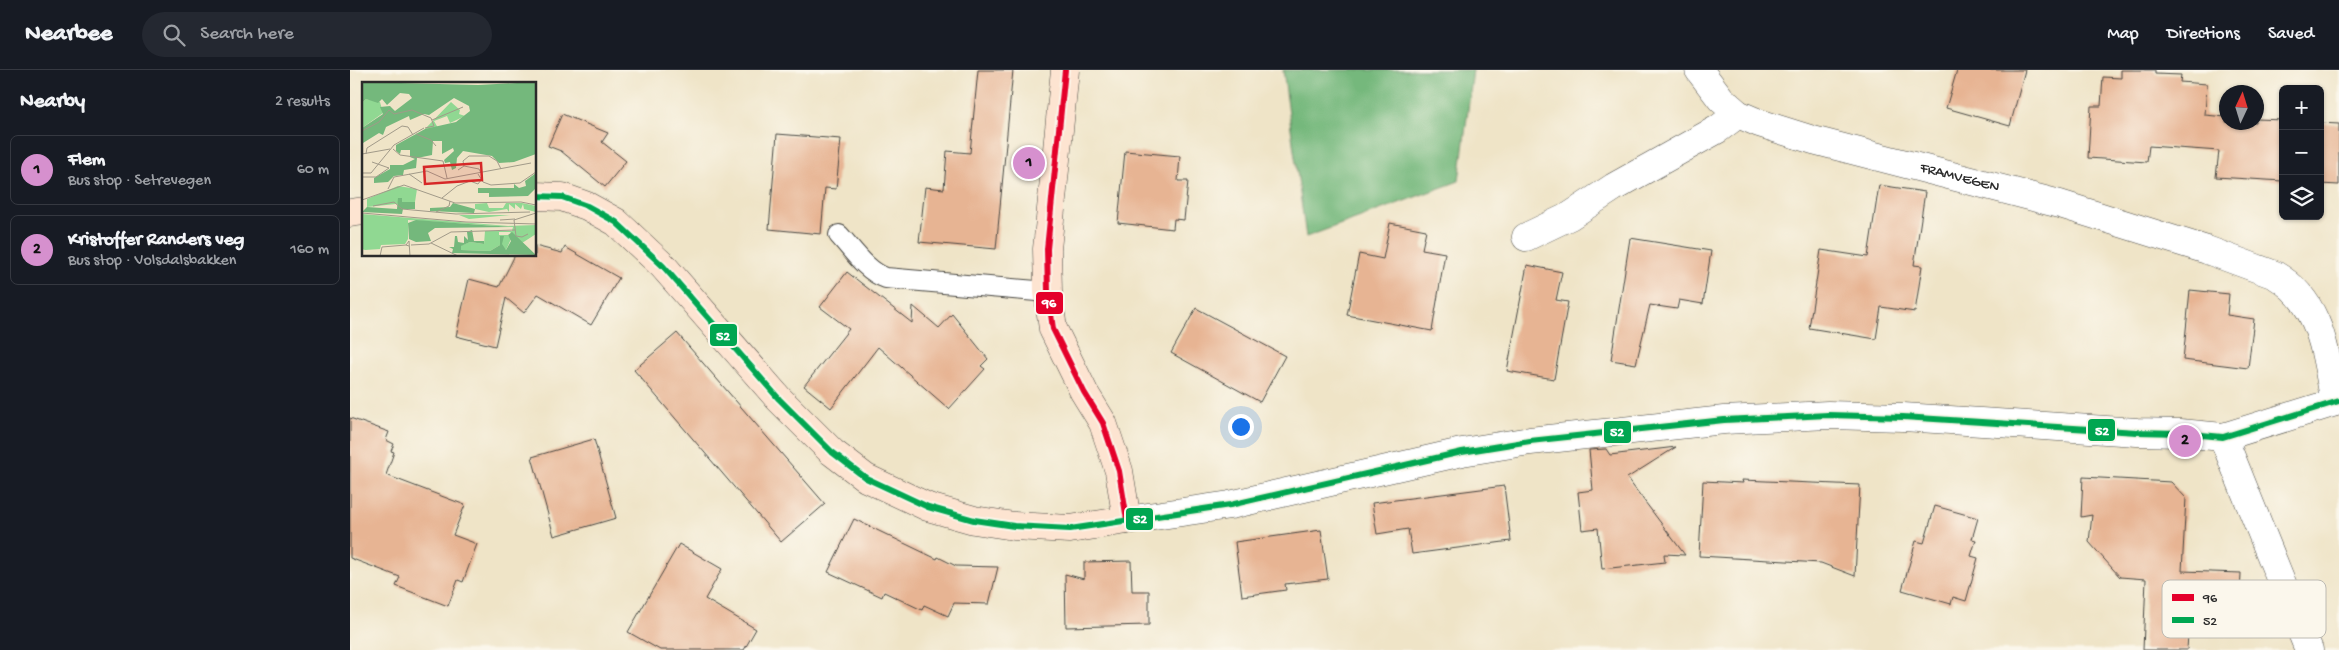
<!DOCTYPE html>
<meta charset="utf-8">
<style>
body{margin:0;font-family:"Gochi Hand",sans-serif;background:#242831;color:#f1f3f6}
.controls{position:absolute;right:15px;top:15px;display:grid;overflow:hidden;border-radius:8px;box-shadow:0 1px 4px #0004}
.controls button{width:45px;height:45px;display:grid;place-items:center;padding:0;border:0;border-bottom:1px solid #363941;background:#171b24;color:#f1f3f6;font:25px sans-serif}
.compass{position:absolute;left:1869px;top:15px;width:45px;height:45px;border-radius:50%;background:#171b24;box-shadow:0 1px 4px #0004;rotate:4deg}
.you{position:absolute;left:890px;top:356px;width:18px;height:18px;margin:-12px;border:4px solid #fff;border-radius:50%;background:#1a73e8;box-shadow:0 0 0 8px #1a73e833}
.badge{display:grid;place-items:center;width:32px;height:32px;border-radius:50%;background:#d690ce;color:#111;font-size:16px;font-weight:700}
.pin{position:absolute;translate:-50% -50%;border:2px solid #fff;box-shadow:0 1px 5px #0006}
.list{margin:0;padding:0;list-style:none}
h2{display:flex;justify-content:space-between;align-items:center;height:65px;margin:0;padding:0 20px;font-size:21px}
h2 small{font-size:16px;font-weight:400;color:#9ea1a6}
.list li{display:grid;grid-template-columns:32px 1fr auto;gap:15px;align-items:center;box-sizing:border-box;height:70px;margin:0 10px 10px;padding:0 10px;border:1px solid #363941;border-radius:8px}
.list b{display:block;font-size:19px;white-space:nowrap}
.list p{margin:0;font-size:16px;white-space:nowrap;color:#9ea1a6}
.list em{font-size:16px;font-style:normal;color:#9ea1a6}
.icon{flex:none;width:28px;height:28px;fill:none;stroke:currentColor;stroke-width:2;stroke-linecap:round;stroke-linejoin:round}
.map{position:relative;flex:none;width:1989px;height:580px;overflow:hidden}
header{display:flex;align-items:center;gap:30px;box-sizing:border-box;height:70px;padding:0 25px;background:#171b24;border-bottom:1px solid #363941}
header strong{font-size:24px}
nav{display:flex;gap:28px;margin-inline-start:auto;font-size:18px}
.search{width:350px;height:45px;background:#242831;display:flex;align-items:center;gap:12px;box-sizing:border-box;padding:0 18px;border-radius:28px;color:#9ea1a6;font-size:19px}
main{display:flex}
aside{flex:1;background:#171b24}
.map>svg:first-child{display:block}
.forest{fill:#74b87c;stroke:#507254}
.building{fill:#e7b493}
.lines{fill:none;stroke-linecap:round;stroke-linejoin:round}
.lane-casing{stroke:#484742;stroke-width:22}
.street-casing{stroke:#484742;stroke-width:29}
.secondary-casing{stroke:#484742;stroke-width:29}
.lane{stroke:#fff;stroke-width:20}
.street{stroke:#fff;stroke-width:28}
.secondary{stroke:#fde4d1;stroke-width:28}
.bus-1-casing{stroke:#fbf7ec;stroke-width:10}
.bus-2-casing{stroke:#fbf7ec;stroke-width:10}
.bus-1{stroke:#e4002b;stroke-width:6}
.bus-2{stroke:#00a651;stroke-width:6}
.labels{text-anchor:middle;dominant-baseline:central;stroke-width:5;stroke-linejoin:round;paint-order:stroke}
.street-label{font-size:15px;fill:#2b2b2b;stroke:#fbf7ec}
.inset-road{fill:none;stroke:#a19a89;stroke-width:1}
.view{fill:#d62828;fill-opacity:0.15;stroke:#d62828;stroke-width:2.5}
.inset-edge{fill:none;stroke:#2b2b2b;stroke-width:2.5}
.key{fill:#fbf7ec;stroke:#bdbab2;stroke-width:1}
.key-label{font-size:14px;fill:#2b2b2b}
.line-badge{stroke:#fbf7ec;stroke-width:2}
.badge-label{font-size:14px;text-anchor:middle;font-weight:bold;fill:#fff}
</style>
<header>
<strong>Nearbee</strong>
<div class="search"><svg class="icon" aria-label="search" viewBox="0 0 24 24"><circle cx="10" cy="10" r="6"/><path d="M15 15l6 6"/></svg>Search here</div>
<nav><a>Map</a><a>Directions</a><a>Saved</a></nav>
</header>
<main>
<aside>
<h2>Nearby<small>2 results</small></h2>
<ul class="list">
<li><span class="badge">1</span><div><b>Flem</b><p>Bus stop · Setrevegen</p></div><em>60 m</em></li>
<li><span class="badge">2</span><div><b>Kristoffer Randers veg</b><p>Bus stop · Volsdalsbakken</p></div><em>160 m</em></li>
</ul>
</aside>
<div class="map">
<svg width="1989" height="580" viewBox="0 0 1989 580">
<rect width="100%" height="100%" fill="#fbf7ec"/>
<filter id="ink" filterUnits="userSpaceOnUse"><feTurbulence type="fractalNoise" baseFrequency=".02" numOctaves="2"/><feDisplacementMap in="SourceGraphic" scale="10" xChannelSelector="R" yChannelSelector="G"/><feConvolveMatrix kernelMatrix="1 2 1 2 8 2 1 2 1" color-interpolation-filters="sRGB"/></filter>
<filter id="wash" filterUnits="userSpaceOnUse"><feTurbulence type="fractalNoise" baseFrequency=".0096" numOctaves="4" result="noise"/><feDisplacementMap in="SourceGraphic" scale="20" xChannelSelector="R" yChannelSelector="G"/><feGaussianBlur stdDeviation="1.12" result="paint"/><feColorMatrix in="noise" values="0 0 0 0 0 0 0 0 0 0 0 0 0 0 0 0 0 1.4 0 .05"/><feComposite in="paint" operator="in"/></filter>
<g filter="url(#wash)">
<rect width="100%" height="100%" fill="#efe4c7"/>
<polygon class="forest" points="933,0 1123,0 1109,111 956,167"/>
<g id="blocks">
<g class="building">
<polygon points="628,0 663,0 646,179 569,172 575,117 594,119 597,81 620,83"/>
<polygon points="1607,0 1675,0 1660,56 1596,38"/>
<polygon points="1771,0 1805,0 1805,4 1831,5 1830,12 1857,14 1855,45 1876,47 1876,52 1906,52 1906,49 1933,50 1933,111 1866,107 1869,81 1799,76 1797,92 1738,88 1741,36 1751,36 1753,7 1771,8"/>
<polygon points="212,44 258,63 252,72 276,91 255,117 211,81 198,76"/>
<polygon points="1970,53 1989,54 1989,115 1970,114"/>
<polygon points="427,64 491,69 486,119 475,118 471,164 419,159"/>
<polygon points="775,81 830,86 828,111 838,111 834,150 824,149 823,159 768,153"/>
<polygon points="1529,115 1575,122 1564,195 1572,196 1565,242 1531,237 1526,269 1459,258 1471,180 1518,187"/>
<polygon points="1040,153 1076,160 1072,179 1095,183 1082,261 997,245 1009,184 1033,189"/>
<polygon points="1280,168 1361,181 1353,234 1329,230 1327,239 1300,235 1286,294 1261,290"/>
<polygon points="185,176 212,183 215,177 269,208 241,255 188,224 174,243 156,228 145,276 106,266 119,209 149,217 165,185 185,185"/>
<polygon points="1177,195 1212,202 1206,230 1218,232 1204,309 1157,301"/>
<polygon points="497,202 562,253 563,236 589,258 602,244 638,289 631,296 635,299 599,339 528,277 481,338 454,316 499,259 470,237"/>
<polygon points="1840,220 1879,224 1877,245 1904,249 1898,298 1833,290"/>
<polygon points="846,238 935,286 910,332 821,283"/>
<polygon points="327,263 475,434 431,472 284,300"/>
<polygon points="0,348 39,362 36,370 44,374 41,381 44,382 36,405 115,435 103,465 127,474 113,512 108,510 98,536 46,516 50,507 0,488"/>
<polygon points="244,369 266,448 204,466 182,387"/>
<polygon points="1326,377 1277,408 1335,485 1314,484 1315,492 1252,499 1248,458 1232,460 1228,422 1243,420 1239,380 1256,379 1260,385"/>
<polygon points="1733,407 1821,412 1836,428 1832,501 1891,503 1889,548 1839,546 1837,580 1793,580 1796,509 1770,507 1739,472 1742,445 1731,447"/>
<polygon points="1392,410 1510,415 1505,506 1471,493 1349,486 1353,411 1393,413"/>
<polygon points="1154,416 1161,471 1062,484 1058,459 1027,464 1022,433"/>
<polygon points="1585,436 1628,448 1622,469 1626,470 1621,486 1628,488 1616,531 1603,527 1601,534 1552,520 1566,471 1574,473"/>
<polygon points="504,449 587,489 588,487 606,496 648,497 639,534 604,533 598,546 574,535 572,540 534,522 532,527 478,502"/>
<polygon points="971,460 978,509 935,514 936,520 892,526 885,472"/>
<polygon points="329,474 372,499 355,529 406,559 394,580 310,580 278,562"/>
<polygon points="781,491 782,521 799,521 799,555 716,557 715,504 734,509 734,492"/>
</g>
</g>
</g>
<g filter="url(#ink)">
<use href="#blocks" fill-opacity="0" stroke="#484742" stroke-width="1"/>
<g class="lines">
<defs>
<path id="lane" d="M489,165C502,179 517,202 536,208L698,222"/>
<g id="street">
<path id="s1" d="M1349,0L1371,29L1388,44L1409,53L1463,70L1710,134L1857,180L1925,205C1972,232 1975,284 1985,332"/>
<polyline points="1176,167 1220,146 1264,117 1368,59 1388,44"/>
<polyline points="1873,367 1959,580"/>
<polyline points="777,450 880,435 1112,382 1180,371 1374,350 1478,345 1553,347 1787,362 1830,363 1873,367 1989,331"/>
</g>
<g id="secondary">
<polyline points="185,126 212,127 237,136 266,152 313,196 429,329 482,382 516,408 578,437 624,450 664,456 720,459 777,450 769,401 753,353 734,322 703,259 698,222 697,179 715,0"/>
<polyline points="0,143 14,141"/>
</g>
</defs>
<use href="#lane" class="lane-casing"/>
<use href="#street" class="street-casing"/>
<use href="#secondary" class="secondary-casing"/>
<use href="#lane" class="lane"/>
<use href="#street" class="street"/>
<use href="#secondary" class="secondary"/>
<defs>
<polyline id="bus-1" points="715,0 697,179 698,222 703,259 734,322 753,353 769,401 777,450"/>
<polyline id="bus-2" points="185,126 212,127 237,136 266,152 313,196 429,329 482,382 516,408 578,437 624,450 664,456 720,459 880,435 1112,382 1180,371 1374,350 1478,345 1553,347 1787,362 1830,363 1873,367 1989,331"/>
</defs>
<use href="#bus-1" class="bus-1-casing"/>
<use href="#bus-2" class="bus-2-casing"/>
<use href="#bus-1" class="bus-1"/>
<use href="#bus-2" class="bus-2"/>
</g>
</g>
<g class="labels">
<g class="street-label">
<text stroke="none"><textPath href="#s1" startOffset="290">FRAMVEGEN</textPath></text>
</g>
</g>
<g transform="translate(12 12)">
<rect width="174" height="174" fill="#efe4c7"/>
<path d="M4,17L18,20L21,31L0,46V21ZM89,20L98,28L97,32L103,34L88,41L85,34L72,39L76,46L63,47ZM36,104L55,107L53,120L5,125V117ZM125,121L127,126H141L144,121H160L174,124V130L162,127L161,122L159,127L153,122V127L147,122V130L145,127L127,130L113,127V122ZM0,132L146,144L174,143V152L160,161L148,150H137V153H146L149,157L144,168L138,163L128,169L99,168L98,164L108,160L122,162L123,149H150L151,145L46,138V157L43,162L19,163L18,167L3,168L0,167ZM97,133H148L107,137Z" fill="#90d892"/>
<path d="M0,0L116,3L174,0V72L152,80L137,81L130,74L101,69L95,76L94,86L90,88L88,80L83,81L82,78L92,69L91,66L80,72V59H71L70,73L55,76L54,86L42,88L41,93L32,94L26,100L12,101V96L28,87V83H41L53,77L48,75V68H39L38,72L34,69V63L63,47L94,40L108,29L107,24L92,16L67,33L62,32L48,38L47,34L24,45L21,53L17,51L1,61L0,66V46L21,32L18,25L28,24L33,29L50,16L47,12L38,11L25,23L20,17L16,21L4,17L0,21ZM174,91V106L166,114L127,115V111H116V106H152V102L157,106L164,104L163,99ZM36,116H40V120H53V127H41L40,132L0,130L5,125L35,127ZM91,121L113,127L112,131L68,129V126L88,125ZM54,138L120,143L151,145L73,146L66,151L69,159L54,160L47,157L46,141ZM110,148L112,159H122V162L108,160L99,164V168L128,169L138,163V154H142L140,162L144,168L149,159L146,153L150,150L174,173L90,171L91,167L87,165H92L93,154H95L96,160L102,161V154L106,158L105,150Z" fill="#74b87c"/>
<path class="inset-road" d="M70,38L101,25M0,49L17,40L27,28L32,32L50,28L69,36L72,44L63,46M54,52L69,58L74,64M31,67L38,73L81,79M0,72L28,67M4,72L5,66L40,44L46,45L51,53M81,79L85,96M102,84L101,79L107,74H127L135,79L139,87M96,88L102,84L117,87L119,91M0,91H9L32,63L62,46M47,92L60,101M116,92L121,100L129,103L158,101L174,90M0,95H14L27,86L10,80M26,107L32,95L65,89L83,97L169,81M80,116L95,104L108,99L116,102L119,98M0,118L42,103L93,121L159,120L174,123M11,124L32,120L40,127L94,132L168,130M74,130L87,124L88,119M0,131L104,140L174,142M138,138L153,137M166,152L160,155L154,154L152,138L174,131M69,161L96,174M49,163L67,162L89,150L153,148M47,164L44,163L47,159L48,174M18,174L20,165L44,163"/>
<path class="view" d="M119,81L120,98L63,102L62,85Z"/>
<rect width="174" height="174" class="inset-edge"/>
</g>
<rect x="1812" y="510" width="164" height="58" rx="8" class="key"/>
<rect x="1822" y="524" width="22" height="7" fill="#e4002b"/>
<rect x="1822" y="547" width="22" height="6" fill="#00a651"/>
<g class="key-label">
<text x="1853" y="532">96</text>
<text x="1853" y="555">52</text>
</g>
<g class="line-badge">
<rect x="685" y="221" width="29" height="24" rx="5" fill="#e4002b"/>
<rect x="359" y="253" width="29" height="24" rx="5" fill="#00a651"/>
<rect x="1737" y="348" width="29" height="24" rx="5" fill="#00a651"/>
<rect x="1253" y="350" width="29" height="24" rx="5" fill="#00a651"/>
<rect x="775" y="437" width="29" height="24" rx="5" fill="#00a651"/>
</g>
<g class="badge-label">
<text x="699" y="237">96</text>
<text x="373" y="270">52</text>
<text x="1752" y="365">52</text>
<text x="1267" y="366">52</text>
<text x="790" y="453">52</text>
</g>
</svg>
<div class="controls">
<button>+</button>
<button>−</button>
<button><svg class="icon" aria-label="layers" viewBox="0 0 24 24"><path d="M12 4l9 5-9 5-9-5zM3 14l9 5 9-5"/></svg></button>
</div>
<svg class="compass" viewBox="-18 -18 36 36"><path d="M0-13l5 13h-10z" fill="#e53935"/><path d="M0 13l5-13h-10z" fill="#9ea1a6"/></svg>
<div class="you"></div>
<div class="pin badge" style="left:679px;top:93px">1</div>
<div class="pin badge" style="left:1835px;top:371px">2</div>
</div>
</main>
